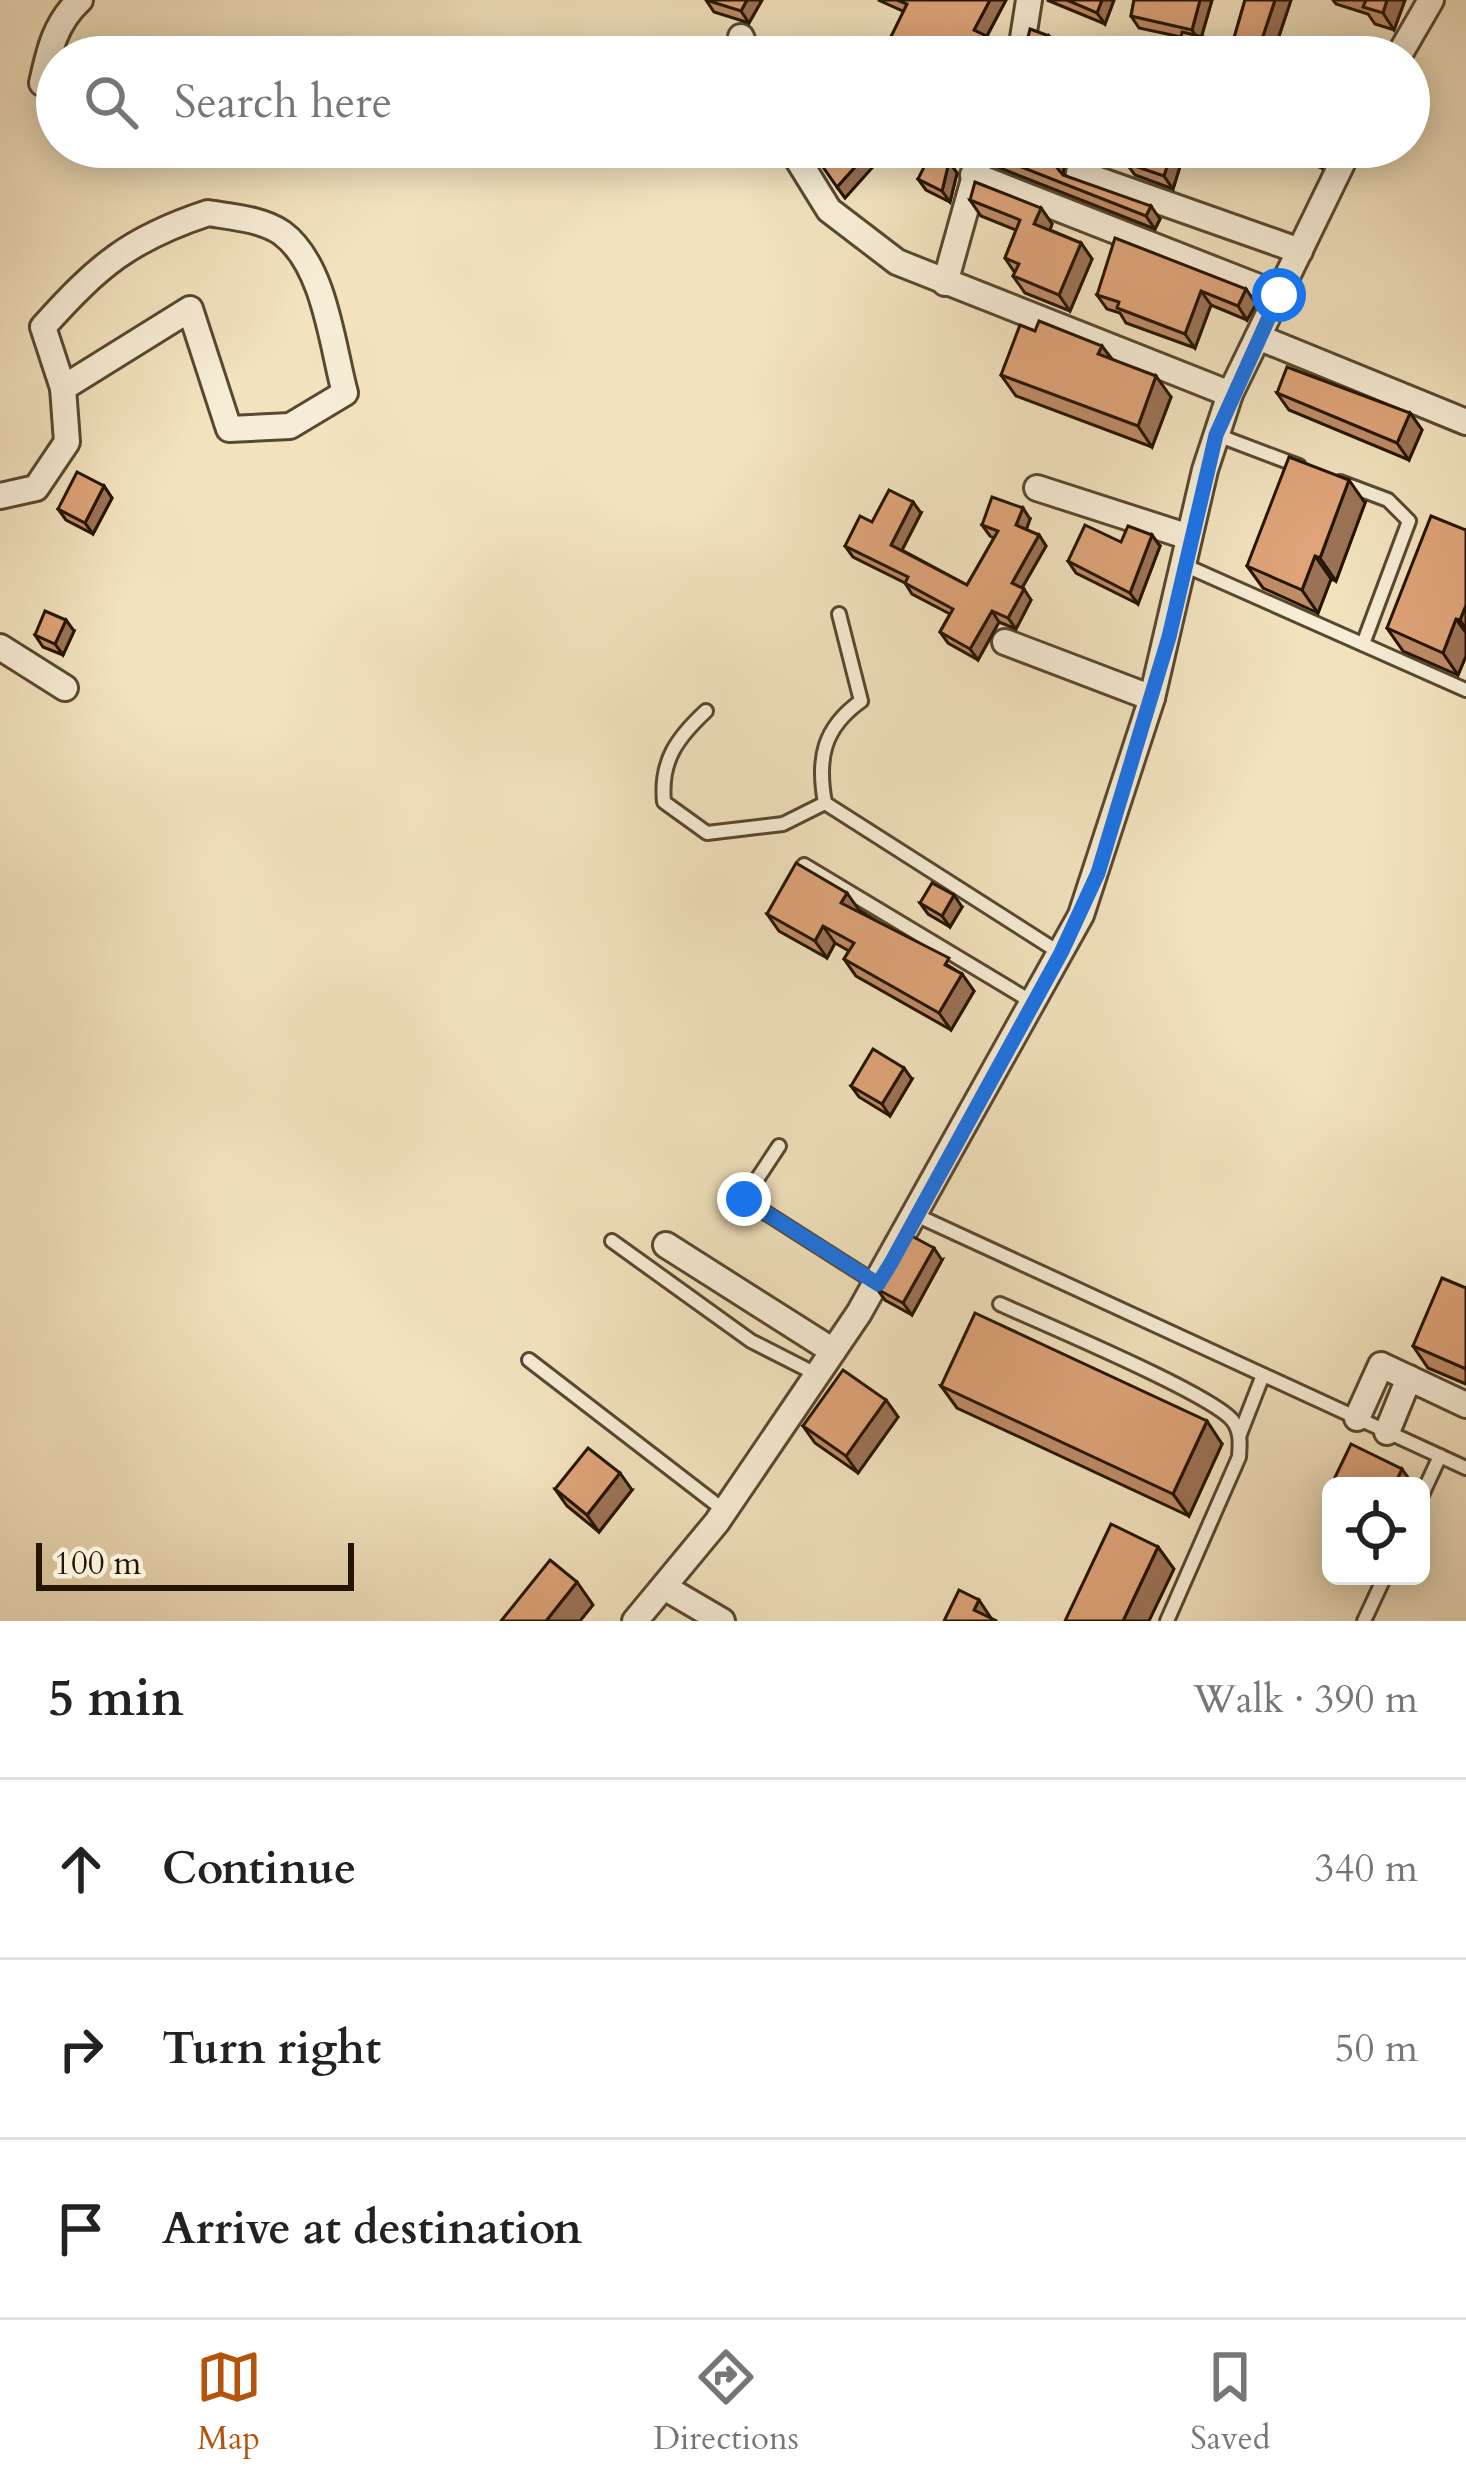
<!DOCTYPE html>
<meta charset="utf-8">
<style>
body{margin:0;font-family:Cardo,serif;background:#f6f6f6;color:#222}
.controls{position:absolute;right:36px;bottom:36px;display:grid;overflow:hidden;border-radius:18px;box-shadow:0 6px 30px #0003}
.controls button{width:108px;height:108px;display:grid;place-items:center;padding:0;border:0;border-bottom:3px solid #e0e0e0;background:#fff;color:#222;font:60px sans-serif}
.scale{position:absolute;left:36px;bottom:30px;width:318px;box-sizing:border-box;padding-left:12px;border:6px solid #251401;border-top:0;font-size:33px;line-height:42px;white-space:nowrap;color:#251401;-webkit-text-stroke:9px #f7ecd5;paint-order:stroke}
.stop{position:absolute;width:36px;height:36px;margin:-27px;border:9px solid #1a73e8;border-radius:50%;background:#fff}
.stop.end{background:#1a73e8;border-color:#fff;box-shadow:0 3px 12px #0008}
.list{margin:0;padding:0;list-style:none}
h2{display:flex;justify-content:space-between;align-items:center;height:156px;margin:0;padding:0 48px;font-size:51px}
h2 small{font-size:39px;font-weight:400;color:#767676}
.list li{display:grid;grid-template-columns:78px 1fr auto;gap:36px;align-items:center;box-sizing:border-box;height:180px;padding:0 48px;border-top:3px solid #e0e0e0}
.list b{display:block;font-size:45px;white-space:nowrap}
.list em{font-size:39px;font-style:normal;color:#767676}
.icon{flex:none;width:66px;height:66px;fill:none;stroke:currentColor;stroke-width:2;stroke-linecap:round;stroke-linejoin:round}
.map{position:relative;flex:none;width:1466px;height:1621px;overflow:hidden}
.search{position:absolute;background:#fff;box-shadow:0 6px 30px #0003;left:36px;right:36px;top:36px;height:132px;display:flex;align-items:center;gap:30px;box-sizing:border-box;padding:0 42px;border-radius:66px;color:#767676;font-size:45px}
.sheet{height:696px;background:#fff}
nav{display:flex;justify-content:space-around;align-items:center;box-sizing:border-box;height:168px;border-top:3px solid #e0e0e0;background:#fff;font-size:33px;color:#767676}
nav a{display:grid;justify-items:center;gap:6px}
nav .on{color:#b45309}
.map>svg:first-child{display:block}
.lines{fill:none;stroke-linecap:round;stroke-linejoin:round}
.service-casing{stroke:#584830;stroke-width:18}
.minor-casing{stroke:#584830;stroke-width:30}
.service{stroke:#f7ecd5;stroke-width:12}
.minor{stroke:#f7ecd5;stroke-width:24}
.wall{fill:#bf8c68;stroke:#251401;stroke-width:3}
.shaded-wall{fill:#9b7255;stroke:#251401;stroke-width:3}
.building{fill:#dea379;stroke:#251401;stroke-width:3}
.route{stroke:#1a73e8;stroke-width:15}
</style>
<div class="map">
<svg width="1466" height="1621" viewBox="0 0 1466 1621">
<rect width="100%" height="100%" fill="#f2e2be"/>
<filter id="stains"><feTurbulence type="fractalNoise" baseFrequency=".00167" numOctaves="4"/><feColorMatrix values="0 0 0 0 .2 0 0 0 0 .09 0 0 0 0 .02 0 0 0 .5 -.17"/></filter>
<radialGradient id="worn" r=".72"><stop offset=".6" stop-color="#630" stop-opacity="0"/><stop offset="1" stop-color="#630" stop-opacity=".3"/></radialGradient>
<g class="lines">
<defs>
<g id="service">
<polyline points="1217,435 1299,466"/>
<polyline points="1340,482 1388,500 1409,521 1363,644"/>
<polyline points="1184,565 1466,690"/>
<path d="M706,711C677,738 660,761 664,802L707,833L783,824L825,803L1060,953"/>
<path d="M825,803C817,759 823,728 861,701L839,614"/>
<polyline points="804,865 1032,1002"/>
<polyline points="779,1146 744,1199 876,1283"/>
<polyline points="918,1216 1466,1468"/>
<polyline points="612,1241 751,1341 816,1374"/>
<path d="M1000,1304C1041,1323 1212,1394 1233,1421C1241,1432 1240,1444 1239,1457L1167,1621"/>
<polyline points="529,1360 725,1511"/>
<polyline points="1240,1434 1263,1375"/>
<polyline points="1421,1497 1440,1456"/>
<polyline points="1364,1621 1385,1576"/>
</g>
<g id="minor">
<polyline points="741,37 749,57"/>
<polyline points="1074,53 1085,57"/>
<polyline points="1020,57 1029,0"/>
<polyline points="1398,57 1431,0"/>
<path d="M42,83C49,51 55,23 80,0"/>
<polyline points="790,147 829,210 897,262 1230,394"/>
<polyline points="1079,173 1300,251"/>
<polyline points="973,175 1279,295"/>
<path d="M208,213C232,217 262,219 282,233C325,265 332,345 345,393L290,426L229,429L190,309L63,388L43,327C98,266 129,239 208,213Z"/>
<polyline points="945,283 983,147"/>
<polyline points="1258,337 1466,422"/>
<polyline points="1037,488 1189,537"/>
<polyline points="0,496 36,488 67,442 63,388"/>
<polyline points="1005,642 1152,698"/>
<polyline points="0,647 65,688"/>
<polyline points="666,1245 833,1351"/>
<polyline points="1357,1418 1381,1365 1466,1405"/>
<polyline points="1387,1432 1409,1378"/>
<polyline points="664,1587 722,1621"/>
<polyline points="635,1621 717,1522 859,1313 1081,915 1152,698 1205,470 1230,394 1350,147"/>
</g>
</defs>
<use href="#service" class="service-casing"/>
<use href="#minor" class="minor-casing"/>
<use href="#service" class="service"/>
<use href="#minor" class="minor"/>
</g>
<g class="wall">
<polygon points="706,0 762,0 749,23 714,12"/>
<polygon points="878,0 1006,0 987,36 1004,52 1005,57"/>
<polygon points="1047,0 1114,0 1105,24"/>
<polygon points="1134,0 1212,0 1201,37 1225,51 1181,37 1139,28 1131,16"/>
<polygon points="1245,0 1291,0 1272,57 1259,57 1245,53 1234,38"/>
<polygon points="1333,0 1405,0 1394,30 1375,24 1368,14 1336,4"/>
<polygon points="986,147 1102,147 1096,162 1077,157 1064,166 1063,175 1160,219 1155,229 995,166 986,153"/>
<polygon points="1132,147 1186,147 1173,189 1135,175 1126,163"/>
<polygon points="1281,147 1332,147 1322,168 1288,157"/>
<polygon points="949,162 957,173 950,202 926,190 918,179"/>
<polygon points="970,200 1041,208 1052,224 1050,230 1081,243 1092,259 1070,311 1025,293 1013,276 1015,273 1005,258 1016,230 981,216"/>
<polygon points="1246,289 1256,304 1247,320 1211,305 1195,348 1126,323 1120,313 1107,309 1097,295"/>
<polygon points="1035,331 1102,346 1112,359 1171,397 1152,447 1016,396 1001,375"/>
<polygon points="1277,393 1410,413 1422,430 1409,460 1289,410"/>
<polygon points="104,486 112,498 93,534 66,520 58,509"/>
<polygon points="1365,503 1336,581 1331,579 1318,613 1263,588 1247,566"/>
<polygon points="921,513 902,550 967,585 994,538 990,536 982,525 1030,519 1026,530 1039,535 1046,546 1022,588 1031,600 1016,629 999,622 978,660 948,643 940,632 950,614 912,594 905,583 853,557 845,546 872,522"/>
<polygon points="1466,530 1466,656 1458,675 1403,651 1387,628"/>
<polygon points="1121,542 1160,546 1138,604 1076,573 1068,561"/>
<polygon points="74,631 63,655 43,647 35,635"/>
<polygon points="920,903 962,907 950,927 928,914"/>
<polygon points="859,910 962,974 974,991 951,1030 856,976 844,959 849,951 835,943 827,958 779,931 767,914"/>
<polygon points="912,1079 890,1116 859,1097 851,1086"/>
<polygon points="942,1260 912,1315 885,1300 877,1289"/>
<polygon points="1466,1288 1466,1384 1428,1368 1413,1346"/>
<polygon points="941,1386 1222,1444 1189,1516 957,1408"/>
<polygon points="886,1400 898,1417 858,1473 815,1443 803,1426"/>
<polygon points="555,1489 632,1490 599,1532 567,1506"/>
</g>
<g class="shaded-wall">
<polygon points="747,0 762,0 749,23 741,11"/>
<polygon points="990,0 1006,0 983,43 974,30"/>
<polygon points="1102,0 1114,0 1105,24 1097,13"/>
<polygon points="1200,0 1212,0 1200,42 1192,30"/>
<polygon points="1275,0 1291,0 1272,57 1268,57 1260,45"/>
<polygon points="1387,0 1405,0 1394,30 1383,13"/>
<polygon points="1049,36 1058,49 1056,57 1042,57"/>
<polygon points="1216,40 1225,51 1223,57 1213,57"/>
<polygon points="1088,147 1102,147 1096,162 1087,149"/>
<polygon points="1173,147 1186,147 1173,189 1164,176"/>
<polygon points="1318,147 1332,147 1322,168 1313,156"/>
<polygon points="1055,154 1064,166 1063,177 1054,164"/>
<polygon points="864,157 872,168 845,198 837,187"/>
<polygon points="949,162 957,173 950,202 942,191"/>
<polygon points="1151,206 1160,219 1155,229 1146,216"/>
<polygon points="1041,208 1052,224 1046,240 1034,224"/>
<polygon points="1081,243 1092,259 1070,311 1059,295"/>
<polygon points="1246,289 1256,304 1247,320 1238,306"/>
<polygon points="1201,291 1211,305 1195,348 1185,334"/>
<polygon points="1102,346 1117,367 1098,354"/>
<polygon points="1156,376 1171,397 1152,447 1138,426"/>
<polygon points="1410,413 1422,430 1409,460 1397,443"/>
<polygon points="1349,480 1365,503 1336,581 1320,558"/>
<polygon points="104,486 112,498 93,534 85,523"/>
<polygon points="913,502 921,513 899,556 891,545"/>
<polygon points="1023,508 1030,519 1024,536 1016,525"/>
<polygon points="1039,535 1046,546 1019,593 1012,583"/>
<polygon points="1152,535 1160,546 1138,604 1130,593"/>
<polygon points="1315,556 1331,579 1318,613 1302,590"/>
<polygon points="1024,589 1031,600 1016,629 1008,618"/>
<polygon points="1466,605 1466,629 1460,620"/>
<polygon points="992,611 999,622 978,660 970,649"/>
<polygon points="1456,619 1466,633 1466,656 1458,675 1443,653"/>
<polygon points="66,620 74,631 63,655 55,644"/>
<polygon points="847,893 859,910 853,920 841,903"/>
<polygon points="954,895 962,907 950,927 942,916"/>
<polygon points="823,926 835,943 827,958 815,941"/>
<polygon points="962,974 974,991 951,1030 939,1013"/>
<polygon points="904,1068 912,1079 890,1116 882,1104"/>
<polygon points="934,1248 942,1260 912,1315 903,1303"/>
<polygon points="886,1400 898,1417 858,1473 846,1456"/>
<polygon points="1207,1421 1222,1444 1189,1516 1173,1494"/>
<polygon points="1402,1469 1414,1486 1394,1486"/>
<polygon points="620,1473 632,1490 599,1532 587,1515"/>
<polygon points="1158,1547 1174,1569 1149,1621 1123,1621"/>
<polygon points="577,1582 593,1605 580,1621 546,1621"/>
<polygon points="979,1600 993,1621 974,1610"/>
</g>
<g class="building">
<polygon points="706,0 747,0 741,11"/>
<polygon points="897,0 990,0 974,30 995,40 996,51 1005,57 881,57 907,4"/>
<polygon points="1067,0 1102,0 1097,13"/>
<polygon points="1134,0 1200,0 1192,30 1131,16"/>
<polygon points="1245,0 1275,0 1260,45 1234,38"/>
<polygon points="1366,0 1387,0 1383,13 1363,7"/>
<polygon points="1030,29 1049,36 1042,57 1017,57 1024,54"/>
<polygon points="1182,32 1216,40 1213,57 1177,57"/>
<polygon points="834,48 851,57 828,57"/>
<polygon points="809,147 855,147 864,157 837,187"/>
<polygon points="986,147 1064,147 1055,154 1054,164 1063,175 1151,206 1146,216 986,153"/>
<polygon points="1132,147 1173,147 1164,176 1126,163"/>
<polygon points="1285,147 1318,147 1313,156"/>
<polygon points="931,153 949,162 942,191 918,179"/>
<polygon points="975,182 1041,208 1034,224 1081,243 1059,295 1013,276 1019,264 1005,258 1020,220 970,200"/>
<polygon points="1115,238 1246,289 1238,306 1201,291 1185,334 1117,308 1119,302 1097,295"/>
<polygon points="1039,321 1102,346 1098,354 1156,376 1138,426 1001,375 1020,325 1035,331"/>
<polygon points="1287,367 1410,413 1397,443 1277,393"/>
<polygon points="1289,457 1349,480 1320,558 1315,556 1302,590 1247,566"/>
<polygon points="77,472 104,486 85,523 58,509"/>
<polygon points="889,490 913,502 891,545 967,585 998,531 982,525 992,497 1023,508 1016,525 1039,535 1012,583 1024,589 1008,618 992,611 970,649 940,632 953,609 905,583 908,577 845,546 860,516 872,522"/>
<polygon points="1431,516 1466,530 1466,605 1460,620 1456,619 1443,653 1387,628"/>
<polygon points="1085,525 1121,542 1128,526 1152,535 1130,593 1068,561"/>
<polygon points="45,611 66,620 55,644 35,635"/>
<polygon points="796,863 847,893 841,903 949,958 945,965 962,974 939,1013 844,959 854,943 823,926 815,941 767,914"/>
<polygon points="932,883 954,895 942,916 920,903"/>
<polygon points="873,1049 904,1068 882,1104 851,1086"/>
<polygon points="908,1234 934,1248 903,1303 877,1289"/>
<polygon points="1442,1278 1466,1288 1466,1369 1413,1346"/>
<polygon points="975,1313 1207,1421 1173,1494 941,1386"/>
<polygon points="843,1370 886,1400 846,1456 803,1426"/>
<polygon points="1351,1444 1402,1469 1394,1486 1331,1486 1331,1499 1326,1496"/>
<polygon points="588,1448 620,1473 587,1515 555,1489"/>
<polygon points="1111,1524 1158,1547 1123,1621 1065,1621"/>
<polygon points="550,1560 577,1582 546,1621 501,1621"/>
<polygon points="959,1590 979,1600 974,1610 997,1621 944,1621"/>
</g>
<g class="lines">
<polyline class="route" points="744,1199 878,1284 891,1263 1061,953 1098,873 1169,637 1216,435 1279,295"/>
</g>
<rect width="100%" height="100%" filter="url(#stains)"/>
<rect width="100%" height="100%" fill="url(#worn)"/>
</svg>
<div class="controls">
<button><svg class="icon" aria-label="locate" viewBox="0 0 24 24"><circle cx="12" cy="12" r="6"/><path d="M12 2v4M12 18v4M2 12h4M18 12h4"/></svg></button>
</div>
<div class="scale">100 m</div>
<div class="stop" style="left:1279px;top:295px"></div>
<div class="stop end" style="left:744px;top:1199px"></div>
<div class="search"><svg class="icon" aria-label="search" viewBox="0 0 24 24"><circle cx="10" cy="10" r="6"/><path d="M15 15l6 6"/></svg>Search here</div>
</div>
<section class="sheet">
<h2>5 min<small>Walk · 390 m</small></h2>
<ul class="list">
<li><svg class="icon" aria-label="ahead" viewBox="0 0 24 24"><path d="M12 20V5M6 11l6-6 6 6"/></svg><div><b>Continue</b></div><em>340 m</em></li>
<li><svg class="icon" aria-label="right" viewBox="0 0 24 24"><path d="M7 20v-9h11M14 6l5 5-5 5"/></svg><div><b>Turn right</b></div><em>50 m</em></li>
<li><svg class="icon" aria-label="arrive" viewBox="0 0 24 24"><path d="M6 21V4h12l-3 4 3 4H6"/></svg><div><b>Arrive at destination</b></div></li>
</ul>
</section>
<nav>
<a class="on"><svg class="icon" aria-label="map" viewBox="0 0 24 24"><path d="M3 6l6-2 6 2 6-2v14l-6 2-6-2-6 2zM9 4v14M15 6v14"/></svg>Map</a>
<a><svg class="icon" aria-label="directions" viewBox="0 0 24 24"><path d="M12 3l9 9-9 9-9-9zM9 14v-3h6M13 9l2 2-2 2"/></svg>Directions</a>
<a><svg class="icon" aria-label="saved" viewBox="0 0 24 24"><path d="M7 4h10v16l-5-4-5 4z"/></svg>Saved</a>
</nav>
